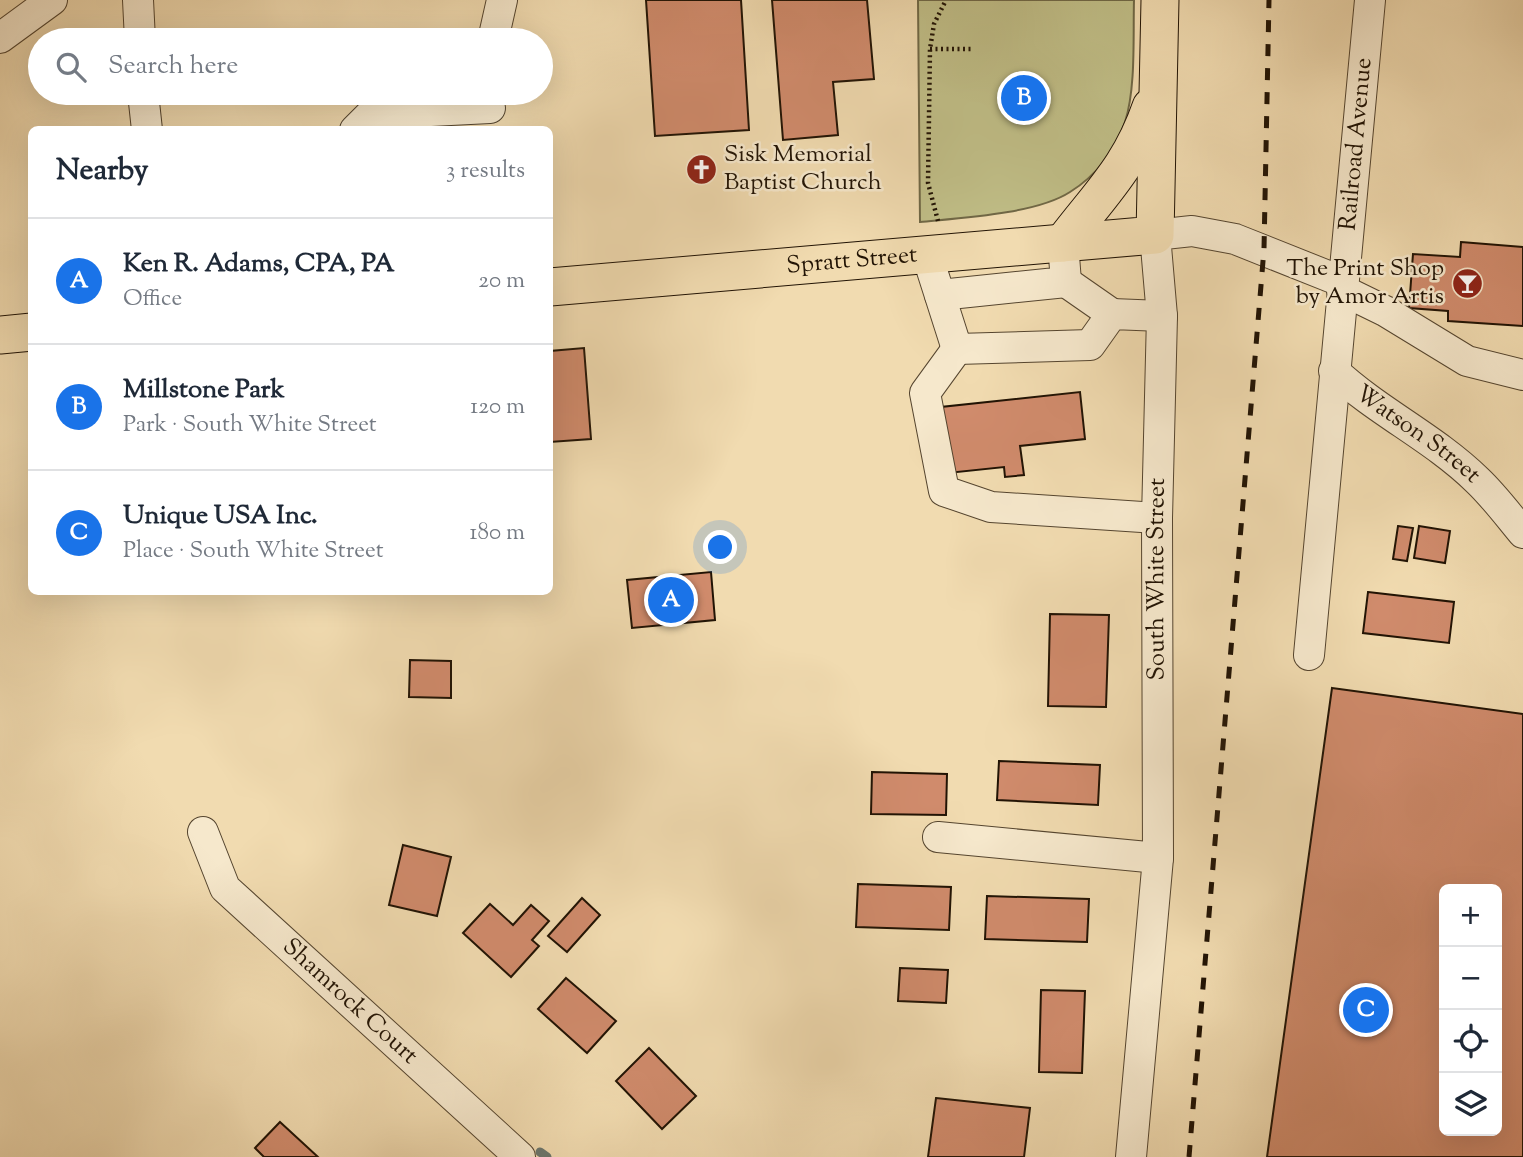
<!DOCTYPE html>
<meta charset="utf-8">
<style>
body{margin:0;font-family:"Sorts Mill Goudy",serif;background:#f6f6f7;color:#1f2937}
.controls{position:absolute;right:21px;bottom:21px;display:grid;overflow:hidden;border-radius:10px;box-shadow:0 7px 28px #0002}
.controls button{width:63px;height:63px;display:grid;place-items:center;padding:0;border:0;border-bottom:2px solid #e0e1e3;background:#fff;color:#1f2937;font:35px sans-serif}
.you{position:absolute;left:721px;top:548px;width:24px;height:24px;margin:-18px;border:5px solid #fff;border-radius:50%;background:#1a73e8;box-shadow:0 0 0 10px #1a73e833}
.badge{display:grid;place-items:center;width:46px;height:46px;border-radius:50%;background:#1a73e8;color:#fff;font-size:23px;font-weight:700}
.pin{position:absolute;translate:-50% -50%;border:4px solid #fff;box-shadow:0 2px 7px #0006}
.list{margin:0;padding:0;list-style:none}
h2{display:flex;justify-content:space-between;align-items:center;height:91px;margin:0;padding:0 28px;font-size:30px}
h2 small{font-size:23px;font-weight:400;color:#747a83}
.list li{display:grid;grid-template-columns:46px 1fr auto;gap:21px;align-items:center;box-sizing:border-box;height:126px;padding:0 28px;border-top:2px solid #e0e1e3}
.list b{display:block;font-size:26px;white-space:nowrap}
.list p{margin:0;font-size:23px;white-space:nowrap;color:#747a83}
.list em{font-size:23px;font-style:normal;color:#747a83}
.icon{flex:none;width:38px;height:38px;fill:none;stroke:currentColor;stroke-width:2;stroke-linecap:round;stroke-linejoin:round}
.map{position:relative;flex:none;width:1523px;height:1157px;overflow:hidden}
.search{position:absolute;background:#fff;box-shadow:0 7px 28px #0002;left:28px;top:28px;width:525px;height:77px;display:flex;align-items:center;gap:18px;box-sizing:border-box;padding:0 24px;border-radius:38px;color:#747a83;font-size:26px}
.panel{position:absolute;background:#fff;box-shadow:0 7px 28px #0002;left:28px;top:126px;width:525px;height:469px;border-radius:10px}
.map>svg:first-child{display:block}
.green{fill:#c0be87;stroke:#706846;stroke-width:2}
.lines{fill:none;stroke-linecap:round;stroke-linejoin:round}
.stream{stroke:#6b776e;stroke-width:9}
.building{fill:#d08b6c;stroke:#211304;stroke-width:2;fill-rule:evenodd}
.minor-casing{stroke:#55452f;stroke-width:32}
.major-casing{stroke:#211304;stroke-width:39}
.path{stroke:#211304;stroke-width:4.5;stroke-dasharray:2 3.5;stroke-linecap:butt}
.minor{stroke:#f6e8cc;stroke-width:30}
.major{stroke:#f1dbb0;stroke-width:37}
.rail{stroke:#211304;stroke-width:5;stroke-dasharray:12 12;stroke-linecap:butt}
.labels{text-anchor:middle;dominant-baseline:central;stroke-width:5;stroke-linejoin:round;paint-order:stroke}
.street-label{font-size:24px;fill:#211304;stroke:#f6e8cc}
.poi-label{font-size:24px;fill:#211304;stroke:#f6e8cc;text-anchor:start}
</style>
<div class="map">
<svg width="1523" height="1157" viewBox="0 0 1523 1157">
<rect width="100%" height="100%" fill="#f1dbb0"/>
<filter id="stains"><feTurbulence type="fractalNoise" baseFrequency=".00286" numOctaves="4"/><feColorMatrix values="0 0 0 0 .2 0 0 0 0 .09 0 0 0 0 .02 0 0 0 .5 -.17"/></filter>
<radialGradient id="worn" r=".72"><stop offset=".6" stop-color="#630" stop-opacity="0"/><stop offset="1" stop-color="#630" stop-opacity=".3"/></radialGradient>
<path class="green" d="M918,0H1134C1133,36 1136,88 1125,122C1116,150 1096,176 1070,192C1036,214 961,218 920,222Z"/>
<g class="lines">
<polyline class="stream" points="540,1152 547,1157"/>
</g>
<g class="building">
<polygon points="646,0 741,0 749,130 655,136"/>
<polygon points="772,0 867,0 874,79 833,82 838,135 783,140"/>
<polygon points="1461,242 1523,247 1523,326 1448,321 1448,311 1409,308 1413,254 1460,257"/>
<polygon points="584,348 591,439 550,442 550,351"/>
<polygon points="1080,392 1085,439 1020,446 1024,475 1005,477 1004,467 948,473 941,407"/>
<polygon points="1398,526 1413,528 1407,561 1393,559"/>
<polygon points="1419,526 1450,531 1445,563 1414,558"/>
<polygon points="711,572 715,620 632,628 627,580"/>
<polygon points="1368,592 1454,602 1449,643 1363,633"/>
<polygon points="1050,614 1109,615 1106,707 1048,706"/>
<polygon points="410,660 451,661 451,698 409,697"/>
<path d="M1332,688L1523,714V1157H1267ZM1444,889H1497V1131H1444Z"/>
<polygon points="999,761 1100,765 1098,805 997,800"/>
<polygon points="872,772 947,774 946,815 871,814"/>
<polygon points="403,845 451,857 437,916 389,905"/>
<polygon points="858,884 951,887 949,930 856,927"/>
<polygon points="987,896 1089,899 1087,942 985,939"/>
<polygon points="582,898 600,915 567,952 548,936"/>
<polygon points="490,904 513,925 531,905 549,921 532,940 539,946 511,977 463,933"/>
<polygon points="900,968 948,970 946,1003 898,1001"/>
<polygon points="566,978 616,1021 587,1053 538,1009"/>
<polygon points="1041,990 1085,991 1082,1073 1039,1072"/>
<polygon points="649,1048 696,1096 662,1129 616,1081"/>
<polygon points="936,1098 1030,1108 1024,1157 928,1157"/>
<polygon points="280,1122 318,1157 264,1157 255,1148"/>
</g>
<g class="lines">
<defs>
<g id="minor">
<polyline points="138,0 140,40"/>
<polyline points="0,38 52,0"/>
<polyline points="493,40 502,0"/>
<polyline points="143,93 147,130"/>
<polyline points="355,130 371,114 490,108"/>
<polyline points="927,255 957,349 1090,345 1112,314 1162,316"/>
<polyline points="1066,282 1112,314"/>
<polyline points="1342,290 1385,311 1467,361 1523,375"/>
<polyline points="940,295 1066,282 1063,243"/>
<polyline points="957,349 925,393 944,491 991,507 1157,518"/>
<path id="s1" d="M1334,371C1378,412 1434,438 1477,480C1494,496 1508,515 1523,533"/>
<path id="s2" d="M1309,655L1370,0"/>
<path id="s3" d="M203,832L225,888L520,1157"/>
<polyline points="938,837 1158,858"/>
<path id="s4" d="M1131,1157L1158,858L1157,518L1162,316L1155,235L1192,231L1235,239L1343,282"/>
</g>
<g id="major">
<path d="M1063,243C1100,194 1130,168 1151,107"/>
<path id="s5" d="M550,287L1155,235L1160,0"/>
<polyline points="0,335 32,332"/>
</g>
</defs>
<use href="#minor" class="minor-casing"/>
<use href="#major" class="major-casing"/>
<g class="path">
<polyline points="930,49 971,49"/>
<polyline points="938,221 928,183 930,49 934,24 946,0"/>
</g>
<use href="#minor" class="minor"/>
<use href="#major" class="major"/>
<polyline class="rail" points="1189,1157 1264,249 1269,0"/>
</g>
<defs>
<symbol id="church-disc" viewBox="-11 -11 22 22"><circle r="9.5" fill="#8f2418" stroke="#f6e8cc"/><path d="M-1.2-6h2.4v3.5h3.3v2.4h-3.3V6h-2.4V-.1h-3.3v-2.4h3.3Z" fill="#fff"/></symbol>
<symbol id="bar-disc" viewBox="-11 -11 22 22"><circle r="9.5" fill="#8f2418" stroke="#f6e8cc"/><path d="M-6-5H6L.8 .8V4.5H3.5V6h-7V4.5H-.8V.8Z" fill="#fff"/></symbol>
</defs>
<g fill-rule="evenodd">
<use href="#church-disc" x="684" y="152" width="35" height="35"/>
<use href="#bar-disc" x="1450" y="266" width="35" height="35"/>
</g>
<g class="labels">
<g class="street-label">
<text stroke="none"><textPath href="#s2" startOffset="513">Railroad Avenue</textPath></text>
<text stroke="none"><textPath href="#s5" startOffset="303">Spratt Street</textPath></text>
<text stroke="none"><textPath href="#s1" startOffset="105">Watson Street</textPath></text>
<text stroke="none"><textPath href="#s4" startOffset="579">South White Street</textPath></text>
<text stroke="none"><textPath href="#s3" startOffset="229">Shamrock Court</textPath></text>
</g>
<g class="poi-label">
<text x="724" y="155">Sisk Memorial<tspan x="724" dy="28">Baptist Church</tspan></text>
<text x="1444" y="269" text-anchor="end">The Print Shop<tspan x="1444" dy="28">by Amor Artis</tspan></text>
</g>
</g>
<rect width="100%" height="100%" filter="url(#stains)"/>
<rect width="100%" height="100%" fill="url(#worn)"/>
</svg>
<div class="controls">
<button>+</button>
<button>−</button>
<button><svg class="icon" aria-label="locate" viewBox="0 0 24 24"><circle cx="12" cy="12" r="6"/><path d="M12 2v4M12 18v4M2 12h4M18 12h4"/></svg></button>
<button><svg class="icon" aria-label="layers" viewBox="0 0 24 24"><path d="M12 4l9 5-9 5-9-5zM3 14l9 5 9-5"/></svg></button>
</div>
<div class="you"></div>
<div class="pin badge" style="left:671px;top:600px">A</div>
<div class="pin badge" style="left:1024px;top:98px">B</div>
<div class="pin badge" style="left:1366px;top:1010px">C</div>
<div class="search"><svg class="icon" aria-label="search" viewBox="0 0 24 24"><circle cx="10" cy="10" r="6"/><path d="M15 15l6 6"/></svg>Search here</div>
<section class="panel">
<h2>Nearby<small>3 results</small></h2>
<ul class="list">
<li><span class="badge">A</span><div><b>Ken R. Adams, CPA, PA</b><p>Office</p></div><em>20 m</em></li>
<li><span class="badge">B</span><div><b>Millstone Park</b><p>Park · South White Street</p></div><em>120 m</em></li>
<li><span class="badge">C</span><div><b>Unique USA Inc.</b><p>Place · South White Street</p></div><em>180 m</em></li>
</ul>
</section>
</div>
